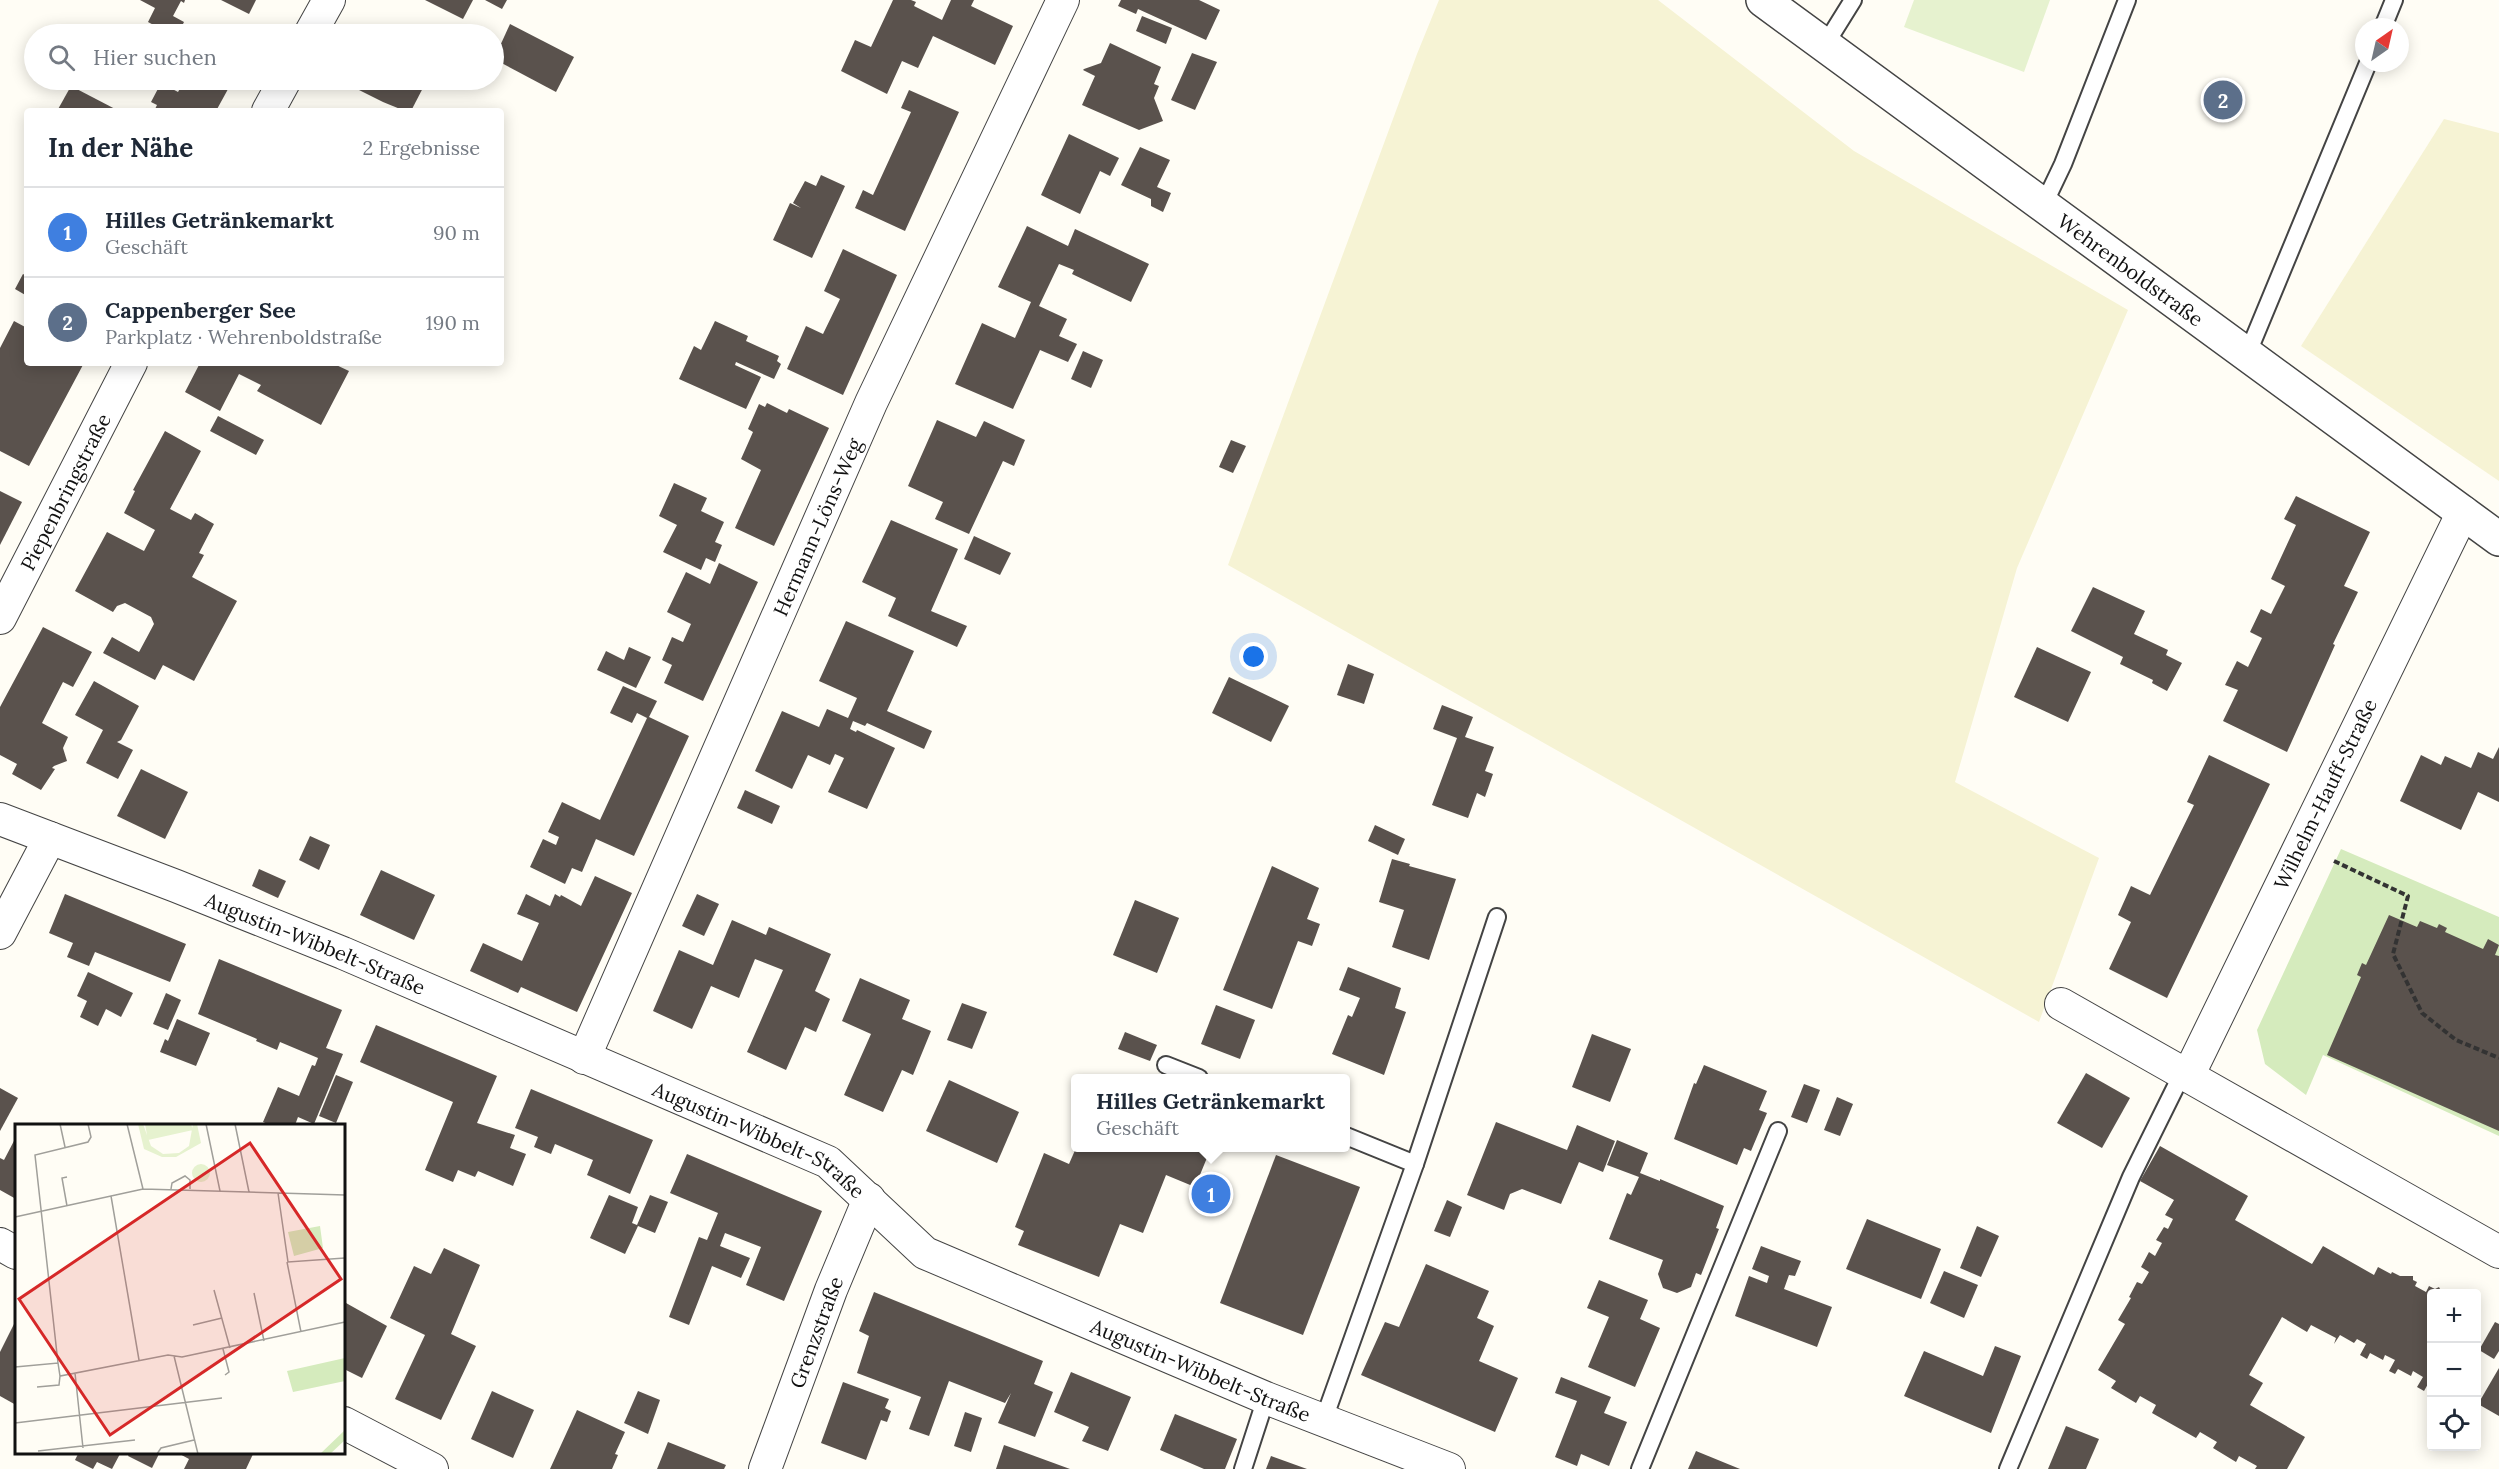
<!DOCTYPE html>
<html lang="de">
<meta charset="utf-8">
<style>
body{margin:0;font-family:Lora,serif;background:#f2f2f3;color:#1f2937}
.controls{position:absolute;right:18px;bottom:18px;display:grid;overflow:hidden;border-radius:6px;box-shadow:0 3px 15px #0003}
.controls button{width:54px;height:54px;display:grid;place-items:center;padding:0;border:0;border-bottom:2px solid #e0e1e3;background:#fff;color:#1f2937;font:30px sans-serif}
.compass{position:absolute;left:2355px;top:18px;width:54px;height:54px;border-radius:50%;background:#fff;box-shadow:0 3px 15px #0003;rotate:34deg}
.you{position:absolute;left:1254px;top:657px;width:21px;height:21px;margin:-15px;border:4px solid #fff;border-radius:50%;background:#1a73e8;box-shadow:0 0 0 9px #1a73e833}
.badge{display:grid;place-items:center;width:39px;height:39px;border-radius:50%;background:#0b8043;color:#fff;font-size:20px;font-weight:700}
.pin{position:absolute;translate:-50% -50%;border:3px solid #fff;box-shadow:0 2px 6px #0006}
.popup{position:absolute;left:1071px;top:1074px;width:279px;height:78px;box-sizing:border-box;display:grid;place-content:center;border-radius:6px;background:#fff;filter:drop-shadow(0 2px 4px #0005);font-size:20px;white-space:nowrap;color:#747a83}
.popup b{font-size:22px;color:#1f2937}
.popup::after{content:'';position:absolute;left:50%;top:100%;margin-left:-12px;border:12px solid transparent;border-top-color:#fff}
.list{margin:0;padding:0;list-style:none}
h2{display:flex;justify-content:space-between;align-items:center;height:78px;margin:0;padding:0 24px;font-size:26px}
h2 small{font-size:20px;font-weight:400;color:#747a83}
.list li{display:grid;grid-template-columns:39px 1fr auto;gap:18px;align-items:center;box-sizing:border-box;height:90px;padding:0 24px;border-top:2px solid #e0e1e3}
.list b{display:block;font-size:22px;white-space:nowrap}
.list p{margin:0;font-size:20px;white-space:nowrap;color:#747a83}
.list em{font-size:20px;font-style:normal;color:#747a83}
.icon{flex:none;width:33px;height:33px;fill:none;stroke:currentColor;stroke-width:2;stroke-linecap:round;stroke-linejoin:round}
.map{position:relative;flex:none;width:2499px;height:1469px;overflow:hidden}
.search{position:absolute;background:#fff;box-shadow:0 3px 15px #0003;left:24px;top:24px;width:480px;height:66px;display:flex;align-items:center;gap:15px;box-sizing:border-box;padding:0 21px;border-radius:33px;color:#747a83;font-size:22px}
.panel{position:absolute;background:#fff;box-shadow:0 3px 15px #0003;left:24px;top:108px;width:480px;height:258px;border-radius:6px}
.map>svg:first-child{display:block}
.farmland{fill:#f6f3d4}
.green{fill:#d5ebbd}
.pitch{fill:#e6f2cf}
.building{fill:#5a524d}
.lines{fill:none;stroke-linecap:round;stroke-linejoin:round}
.service-casing{stroke:#444;stroke-width:20}
.minor-casing{stroke:#444;stroke-width:34}
.tertiary-casing{stroke:#444;stroke-width:36}
.path{stroke:#333;stroke-width:4;stroke-dasharray:6 3;stroke-linecap:butt}
.service{stroke:#fff;stroke-width:16}
.minor{stroke:#fff;stroke-width:32}
.tertiary{stroke:#fff;stroke-width:33}
.labels{text-anchor:middle;dominant-baseline:central;stroke-width:6;stroke-linejoin:round;paint-order:stroke}
.street-label{font-size:20px;fill:#111;stroke:#fff}
.inset-road{fill:none;stroke:#a09f9a;stroke-width:1.5}
.view{fill:#d62828;fill-opacity:0.15;stroke:#d62828;stroke-width:3}
.inset-edge{fill:none;stroke:#111;stroke-width:3}
</style>
<div class="map">
<svg width="2499" height="1469" viewBox="0 0 2499 1469">
<rect width="100%" height="100%" fill="#fffdf5"/>
<g class="farmland">
<polygon points="1439,0 1658,0 1854,151 2128,310 2017,568 1955,782 2099,858 2039,1022 1228,565 1417,54"/>
<polygon points="2444,119 2499,133 2499,481 2301,346"/>
</g>
<polygon class="green" points="2341,849 2499,917 2499,1136 2323,1055 2306,1095 2265,1064 2257,1030"/>
<polygon class="pitch" points="1914,0 2050,0 2024,72 1904,27"/>
<g class="building">
<polygon points="140,0 185,0 184,3 181,1 173,16 184,22 178,34 158,34 161,29 148,22 155,8"/>
<polygon points="221,0 256,0 249,14"/>
<polygon points="425,0 473,0 463,19"/>
<polygon points="485,0 507,0 502,9"/>
<polygon points="893,0 911,0 916,2 914,6 942,20 951,0 974,0 971,6 1013,26 995,65 933,36 918,68 902,61 887,94 841,71 855,40 871,47"/>
<polygon points="1121,0 1199,0 1220,10 1206,40 1138,9 1136,14 1118,6"/>
<polygon points="1142,16 1172,28 1166,44 1136,31"/>
<polygon points="376,24 396,34 371,34"/>
<polygon points="510,24 574,57 556,92 494,59"/>
<polygon points="1110,43 1161,67 1154,84 1159,86 1154,98 1163,121 1139,130 1082,105 1095,76 1083,70 1084,69 1101,63"/>
<polygon points="1192,53 1217,62 1195,110 1171,100"/>
<polygon points="185,80 233,80 216,111 154,111 157,105 151,102 161,83 178,92"/>
<polygon points="347,80 421,80 426,82 411,111 405,111 383,102 345,83"/>
<polygon points="71,86 119,111 57,111"/>
<polygon points="909,90 959,112 905,231 855,208 863,190 873,195 911,112 901,108"/>
<polygon points="1069,134 1119,158 1110,176 1100,171 1080,214 1041,195"/>
<polygon points="1140,147 1170,160 1157,187 1171,193 1163,212 1151,206 1151,199 1121,185"/>
<polygon points="821,175 845,186 812,258 773,240 790,203 801,208 793,203 805,181 816,186"/>
<polygon points="1027,226 1068,246 1075,229 1149,264 1131,302 1072,274 1074,270 1059,264 1039,306 1067,319 1059,336 1077,344 1068,362 1040,350 1013,409 955,384 982,323 1015,338 1031,302 998,287"/>
<polygon points="843,249 897,275 843,395 787,369 806,326 823,334 840,299 824,291"/>
<polygon points="23,274 27,276 27,296 15,289"/>
<polygon points="14,321 27,328 27,363 84,363 29,466 0,451 0,348"/>
<polygon points="715,321 748,336 746,341 779,356 777,361 781,364 774,379 736,362 735,365 761,377 746,409 679,379 694,346 701,350"/>
<polygon points="1083,351 1103,360 1091,388 1071,379"/>
<polygon points="200,363 332,363 349,371 321,425 257,391 261,385 239,374 220,411 185,392"/>
<polygon points="767,403 787,413 789,409 829,428 774,546 735,528 761,470 741,459 753,432 748,429 759,404 765,407"/>
<polygon points="218,416 264,440 256,455 210,431"/>
<polygon points="937,420 976,437 984,421 1025,440 1014,466 1003,461 969,534 935,519 943,502 908,486"/>
<polygon points="165,431 201,451 170,509 191,520 195,513 214,524 199,553 204,555 192,577 237,601 194,681 163,665 155,680 103,653 112,637 139,652 154,624 151,617 125,603 117,606 113,612 75,591 107,532 144,551 155,530 124,513 135,491 133,490"/>
<polygon points="1231,440 1246,446 1233,473 1219,467"/>
<polygon points="674,483 707,498 701,511 724,522 715,542 722,545 715,562 706,558 701,570 663,552 677,525 659,516"/>
<polygon points="0,491 22,502 0,545"/>
<polygon points="2296,496 2370,532 2344,586 2358,592 2333,644 2335,645 2287,752 2223,721 2238,690 2225,685 2237,661 2248,667 2262,638 2250,632 2261,609 2271,614 2285,586 2271,579 2296,525 2284,519"/>
<polygon points="891,520 958,549 931,611 967,626 957,647 888,616 896,598 862,582"/>
<polygon points="974,536 1011,553 1000,575 964,559"/>
<polygon points="719,563 758,582 703,701 664,683 672,665 662,660 672,637 683,642 691,624 667,612 686,572 710,584"/>
<polygon points="2093,587 2145,611 2134,634 2168,650 2166,655 2182,663 2167,691 2152,683 2153,680 2120,664 2123,657 2071,631"/>
<polygon points="846,621 914,651 887,711 932,731 924,749 867,723 865,726 853,721 850,729 856,732 857,730 895,748 867,809 828,792 844,758 835,754 830,765 808,755 792,789 755,771 782,711 819,727 827,709 848,718 857,698 819,681"/>
<polygon points="43,627 92,652 73,687 63,682 42,723 68,737 63,748 67,761 54,766 52,768 55,769 41,790 12,774 17,764 0,755 0,707"/>
<polygon points="629,647 651,657 636,688 597,670 606,651 624,660"/>
<polygon points="2037,647 2091,672 2068,722 2014,697"/>
<polygon points="1348,664 1374,674 1364,704 1337,695"/>
<polygon points="1229,677 1289,706 1271,742 1212,713"/>
<polygon points="94,681 139,706 121,740 117,742 133,750 118,779 86,763 103,730 75,715"/>
<polygon points="623,686 657,701 649,717 689,736 634,856 596,839 582,872 572,868 565,884 530,867 543,839 556,845 559,837 548,832 562,802 600,820 647,718 637,713 632,723 610,713"/>
<polygon points="1442,705 1473,717 1465,737 1494,747 1485,771 1493,774 1485,797 1477,793 1468,818 1432,805 1457,738 1433,729"/>
<polygon points="2499,747 2499,802 2478,792 2461,830 2400,801 2421,755 2441,765 2445,756 2471,768 2478,752 2493,759"/>
<polygon points="2209,755 2270,784 2167,998 2109,969 2131,922 2118,915 2131,886 2150,895 2194,805 2187,802"/>
<polygon points="141,769 188,792 165,839 117,816"/>
<polygon points="745,790 780,806 772,824 737,808"/>
<polygon points="1375,825 1405,839 1398,855 1368,841"/>
<polygon points="310,836 330,845 319,870 299,860"/>
<polygon points="1392,859 1410,864 1409,866 1456,879 1429,960 1392,947 1404,910 1379,902"/>
<polygon points="1272,866 1319,888 1307,919 1320,924 1312,946 1298,941 1272,1009 1223,990"/>
<polygon points="259,869 286,881 278,898 252,886"/>
<polygon points="381,870 435,895 414,940 360,915"/>
<polygon points="595,876 632,893 577,1012 521,987 518,993 470,971 483,943 522,961 539,923 517,914 526,894 550,906 555,894 560,897 561,895 581,906"/>
<polygon points="65,894 186,944 170,982 95,952 89,966 67,957 73,943 49,933"/>
<polygon points="697,894 719,904 704,936 682,926"/>
<polygon points="1135,900 1179,918 1157,973 1113,955"/>
<polygon points="2389,915 2417,927 2420,921 2437,928 2439,924 2447,928 2445,932 2483,949 2488,939 2499,945 2495,955 2499,956 2499,1131 2327,1055 2361,977 2357,975 2362,963 2366,965"/>
<polygon points="732,920 766,935 769,927 831,954 815,991 830,999 816,1032 805,1027 786,1070 747,1052 783,970 755,959 739,998 711,986 692,1029 653,1011 679,950 713,965"/>
<polygon points="219,959 342,1010 326,1048 343,1054 314,1124 298,1117 295,1125 270,1125 263,1122 278,1087 299,1096 312,1065 315,1066 318,1058 280,1042 277,1050 256,1041 257,1039 198,1014"/>
<polygon points="1348,967 1401,988 1395,1008 1406,1012 1384,1075 1332,1054 1348,1015 1352,1017 1360,998 1339,990"/>
<polygon points="88,972 133,993 121,1017 106,1009 98,1026 80,1017 87,1001 77,996"/>
<polygon points="860,978 910,1000 902,1019 931,1031 913,1075 902,1070 883,1112 844,1095 871,1034 842,1021"/>
<polygon points="166,993 181,1000 168,1030 153,1024"/>
<polygon points="962,1003 987,1012 972,1049 947,1040"/>
<polygon points="1216,1005 1255,1020 1240,1059 1201,1044"/>
<polygon points="177,1019 210,1033 196,1066 160,1052 165,1039 168,1041"/>
<polygon points="376,1025 497,1076 477,1123 515,1135 510,1148 526,1154 513,1186 478,1171 475,1177 458,1170 453,1182 425,1170 453,1102 360,1062"/>
<polygon points="1125,1032 1157,1045 1150,1061 1118,1049"/>
<polygon points="1592,1034 1631,1049 1610,1102 1572,1087"/>
<polygon points="1704,1065 1767,1091 1759,1110 1767,1113 1751,1151 1744,1148 1737,1165 1674,1139 1694,1083 1696,1084"/>
<polygon points="2086,1073 2130,1098 2102,1148 2057,1123"/>
<polygon points="336,1075 353,1082 336,1123 319,1116"/>
<polygon points="949,1080 1019,1112 997,1163 926,1131"/>
<polygon points="1804,1084 1820,1090 1807,1123 1791,1117"/>
<polygon points="0,1088 18,1098 0,1131"/>
<polygon points="531,1089 653,1140 630,1194 587,1175 593,1160 555,1144 551,1154 534,1147 538,1137 515,1128"/>
<polygon points="1837,1097 1853,1104 1840,1136 1824,1130"/>
<polygon points="1496,1122 1567,1150 1577,1125 1615,1141 1603,1172 1579,1162 1561,1204 1522,1189 1510,1194 1504,1210 1467,1195"/>
<polygon points="16,1137 16,1199 0,1190 0,1158 4,1160"/>
<polygon points="1617,1140 1648,1153 1640,1173 1660,1181 1660,1179 1724,1206 1716,1228 1719,1229 1701,1275 1696,1273 1691,1287 1677,1293 1663,1288 1658,1274 1663,1260 1609,1239 1627,1193 1631,1195 1639,1177 1607,1165"/>
<polygon points="2160,1146 2248,1196 2235,1220 2312,1264 2323,1246 2374,1275 2378,1267 2391,1274 2392,1272 2400,1276 2413,1276 2413,1280 2417,1282 2415,1286 2426,1292 2429,1286 2435,1289 2439,1287 2442,1293 2432,1293 2432,1377 2424,1391 2417,1387 2423,1377 2413,1371 2411,1376 2398,1369 2395,1374 2389,1371 2395,1360 2385,1355 2383,1360 2370,1353 2367,1359 2360,1355 2366,1344 2357,1339 2354,1343 2340,1335 2334,1344 2336,1338 2311,1325 2307,1332 2282,1317 2249,1375 2263,1383 2250,1405 2305,1437 2287,1469 2255,1469 2257,1466 2239,1456 2236,1462 2213,1448 2217,1442 2200,1432 2196,1438 2152,1413 2156,1405 2140,1396 2136,1403 2111,1388 2116,1381 2098,1370 2125,1324 2118,1320 2131,1298 2129,1297 2137,1282 2142,1284 2149,1272 2141,1267 2149,1252 2155,1256 2162,1243 2156,1240 2164,1227 2168,1229 2173,1219 2165,1215 2174,1200 2140,1181"/>
<polygon points="1076,1148 1211,1148 1195,1187 1166,1175 1143,1233 1120,1224 1099,1277 1018,1245 1024,1231 1015,1227 1044,1153 1069,1164"/>
<polygon points="687,1154 822,1211 784,1301 746,1285 761,1247 725,1233 720,1246 750,1258 741,1278 712,1266 689,1325 669,1317 699,1237 707,1240 718,1213 670,1193"/>
<polygon points="1276,1155 1360,1187 1303,1335 1220,1303"/>
<polygon points="609,1195 638,1207 632,1223 637,1225 650,1195 668,1202 655,1233 638,1226 625,1254 590,1238"/>
<polygon points="1447,1200 1462,1207 1450,1237 1434,1231"/>
<polygon points="1867,1219 1941,1249 1921,1299 1846,1269"/>
<polygon points="1977,1226 1999,1236 1981,1277 1960,1268"/>
<polygon points="1761,1246 1801,1261 1795,1276 1789,1275 1784,1289 1832,1307 1817,1347 1735,1316 1749,1276 1767,1283 1769,1276 1752,1269"/>
<polygon points="444,1248 480,1265 451,1334 476,1346 441,1420 395,1399 425,1335 390,1318 414,1266 431,1274"/>
<polygon points="1426,1264 1489,1291 1477,1318 1494,1326 1479,1361 1518,1378 1495,1432 1361,1375 1385,1322 1399,1327"/>
<polygon points="1944,1271 1978,1285 1964,1318 1930,1303"/>
<polygon points="1599,1280 1648,1300 1640,1319 1660,1328 1635,1387 1588,1367 1609,1317 1587,1308"/>
<polygon points="874,1292 1043,1361 1034,1384 1053,1392 1035,1437 998,1423 1011,1393 1005,1403 949,1381 929,1436 909,1429 921,1397 857,1373 869,1336 859,1331"/>
<polygon points="346,1303 387,1326 362,1378 344,1369 344,1308"/>
<polygon points="16,1320 16,1405 0,1396 0,1352"/>
<polygon points="2495,1322 2499,1324 2499,1351 2494,1359 2479,1350"/>
<polygon points="1995,1346 2021,1356 1991,1433 1904,1396 1924,1351 1983,1376"/>
<polygon points="2499,1368 2499,1416 2478,1404"/>
<polygon points="1071,1372 1131,1397 1108,1451 1082,1441 1089,1427 1054,1412"/>
<polygon points="1561,1377 1611,1397 1604,1413 1627,1422 1609,1466 1581,1454 1577,1466 1555,1457 1577,1401 1555,1393"/>
<polygon points="843,1382 889,1399 885,1408 891,1411 887,1422 881,1420 866,1460 821,1443"/>
<polygon points="492,1391 534,1410 513,1458 471,1439"/>
<polygon points="638,1391 660,1400 648,1434 624,1423"/>
<polygon points="577,1410 625,1432 615,1454 618,1455 612,1469 550,1469"/>
<polygon points="965,1412 982,1418 971,1452 954,1446"/>
<polygon points="1175,1414 1237,1439 1225,1469 1204,1469 1160,1450"/>
<polygon points="2066,1426 2099,1439 2086,1469 2048,1469"/>
<polygon points="668,1442 726,1465 724,1469 657,1469"/>
<polygon points="1004,1445 1070,1469 996,1469"/>
<polygon points="1696,1451 1740,1469 1688,1469"/>
<polygon points="79,1452 121,1452 112,1469 97,1462 93,1469 75,1460"/>
<polygon points="130,1452 160,1452 152,1468 128,1456"/>
<polygon points="176,1452 254,1452 246,1469 184,1469 189,1459"/>
<polygon points="1271,1456 1307,1469 1266,1469"/>
</g>
<g class="lines">
<defs>
<g id="service">
<polyline points="2383,27 2394,0"/>
<polyline points="1825,45 1853,0"/>
<polyline points="2043,206 2063,164 2127,0"/>
<polyline points="2247,355 2368,63"/>
<polyline points="1166,1065 1199,1078"/>
<polyline points="1346,1136 1415,1164"/>
<polyline points="1324,1419 1415,1164 1497,917"/>
<polyline points="1243,1469 1266,1398"/>
<polyline points="1640,1469 1778,1131"/>
<polyline points="2008,1469 2131,1177 2183,1072"/>
</g>
<g id="minor">
<polyline points="310,34 329,0"/>
<polyline points="268,111 285,80"/>
<polyline points="2463,512 2188,1076 2499,1252"/>
<path id="s1" d="M0,618L131,363"/>
<path id="s2" d="M0,819L176,886L343,953L828,1162L925,1253L1266,1398L1449,1469"/>
<polyline points="0,933 50,838"/>
<polyline points="2061,1004 2188,1076"/>
<path id="s3" d="M584,1058L871,403L1063,0"/>
<polyline points="0,1244 16,1253"/>
<polyline points="344,1423 432,1469"/>
<path id="s4" d="M765,1469L831,1290L869,1199"/>
</g>
<g id="tertiary">
<path id="s5" d="M1763,0L2499,539"/>
</g>
</defs>
<use href="#service" class="service-casing"/>
<use href="#minor" class="minor-casing"/>
<use href="#tertiary" class="tertiary-casing"/>
<g class="path">
<polyline points="2400,61 2407,45"/>
<polyline points="2334,861 2408,896 2393,954 2422,1013 2456,1040 2499,1058"/>
</g>
<use href="#service" class="service"/>
<use href="#minor" class="minor"/>
<use href="#tertiary" class="tertiary"/>
</g>
<g class="labels">
<g class="street-label">
<text stroke="none"><textPath href="#s5" startOffset="456">Wehrenboldstraße</textPath></text>
<text stroke="none"><textPath href="#s1" startOffset="142">Piepenbringstraße</textPath></text>
<text stroke="none"><textPath href="#s3" startOffset="580">Hermann-Löns-Weg</textPath></text>
<text transform="translate(2325 794) rotate(-64)">Wilhelm-Hauff-Straße</text>
<text stroke="none"><textPath href="#s2" startOffset="339">Augustin-Wibbelt-Straße</textPath></text>
<text stroke="none"><textPath href="#s2" startOffset="825">Augustin-Wibbelt-Straße</textPath></text>
<text stroke="none"><textPath href="#s4" startOffset="146">Grenzstraße</textPath></text>
<text stroke="none"><textPath href="#s2" startOffset="1329">Augustin-Wibbelt-Straße</textPath></text>
</g>
</g>
<g transform="translate(15 1124)">
<rect width="330" height="330" fill="#fffdf5"/>
<path d="M305,102L308,124L279,132L273,108ZM330,234V257L278,268L272,247ZM330,306V316L315,330H305Z" fill="#d5ebbd"/>
<path d="M123,0H128L136,22L148,30L164,29L174,22L178,0H182L186,19L161,33H147L129,25ZM130,0H176L178,6L133,16ZM177 49a9 9 0 1 1 18 0a9 9 0 1 1-18 0Z" fill="#e6f2cf"/>
<path class="inset-road" d="M45,0L50,23M112,0L128,65M191,0L205,67M220,0L234,68M156,65L157,59L170,52L175,56V65M263,69L273,138L330,134M96,72L124,236M52,82L47,54L52,53M0,93L128,65L330,71M272,138L286,208M199,166L215,224M239,169L249,217M178,201L207,194M208,225L214,248L210,251M159,232L183,330M43,239L20,31L73,18L76,13L73,0M0,243L43,239L45,252L153,231L167,233L330,198M60,249L68,324M22,263L44,261L45,252M0,299L207,274M23,327L120,316M142,330L146,324L179,316"/>
<path class="view" d="M235,19L326,155L95,311L4,175Z"/>
<rect width="330" height="330" class="inset-edge"/>
</g>
</svg>
<div class="controls">
<button>+</button>
<button>−</button>
<button><svg class="icon" aria-label="locate" viewBox="0 0 24 24"><circle cx="12" cy="12" r="6"/><path d="M12 2v4M12 18v4M2 12h4M18 12h4"/></svg></button>
</div>
<svg class="compass" viewBox="-18 -18 36 36"><path d="M0-13l5 13h-10z" fill="#e53935"/><path d="M0 13l5-13h-10z" fill="#747a83"/></svg>
<div class="you"></div>
<div class="pin badge" style="left:1211px;top:1194px;background:#3f7fe0">1</div>
<div class="popup"><b>Hilles Getränkemarkt</b>Geschäft</div>
<div class="pin badge" style="left:2223px;top:100px;background:#5c6f8a">2</div>
<div class="search"><svg class="icon" aria-label="search" viewBox="0 0 24 24"><circle cx="10" cy="10" r="6"/><path d="M15 15l6 6"/></svg>Hier suchen</div>
<section class="panel">
<h2>In der Nähe<small>2 Ergebnisse</small></h2>
<ul class="list">
<li><span class="badge" style="background:#3f7fe0">1</span><div><b>Hilles Getränkemarkt</b><p>Geschäft</p></div><em>90 m</em></li>
<li><span class="badge" style="background:#5c6f8a">2</span><div><b>Cappenberger See</b><p>Parkplatz · Wehrenboldstraße</p></div><em>190 m</em></li>
</ul>
</section>
</div>
